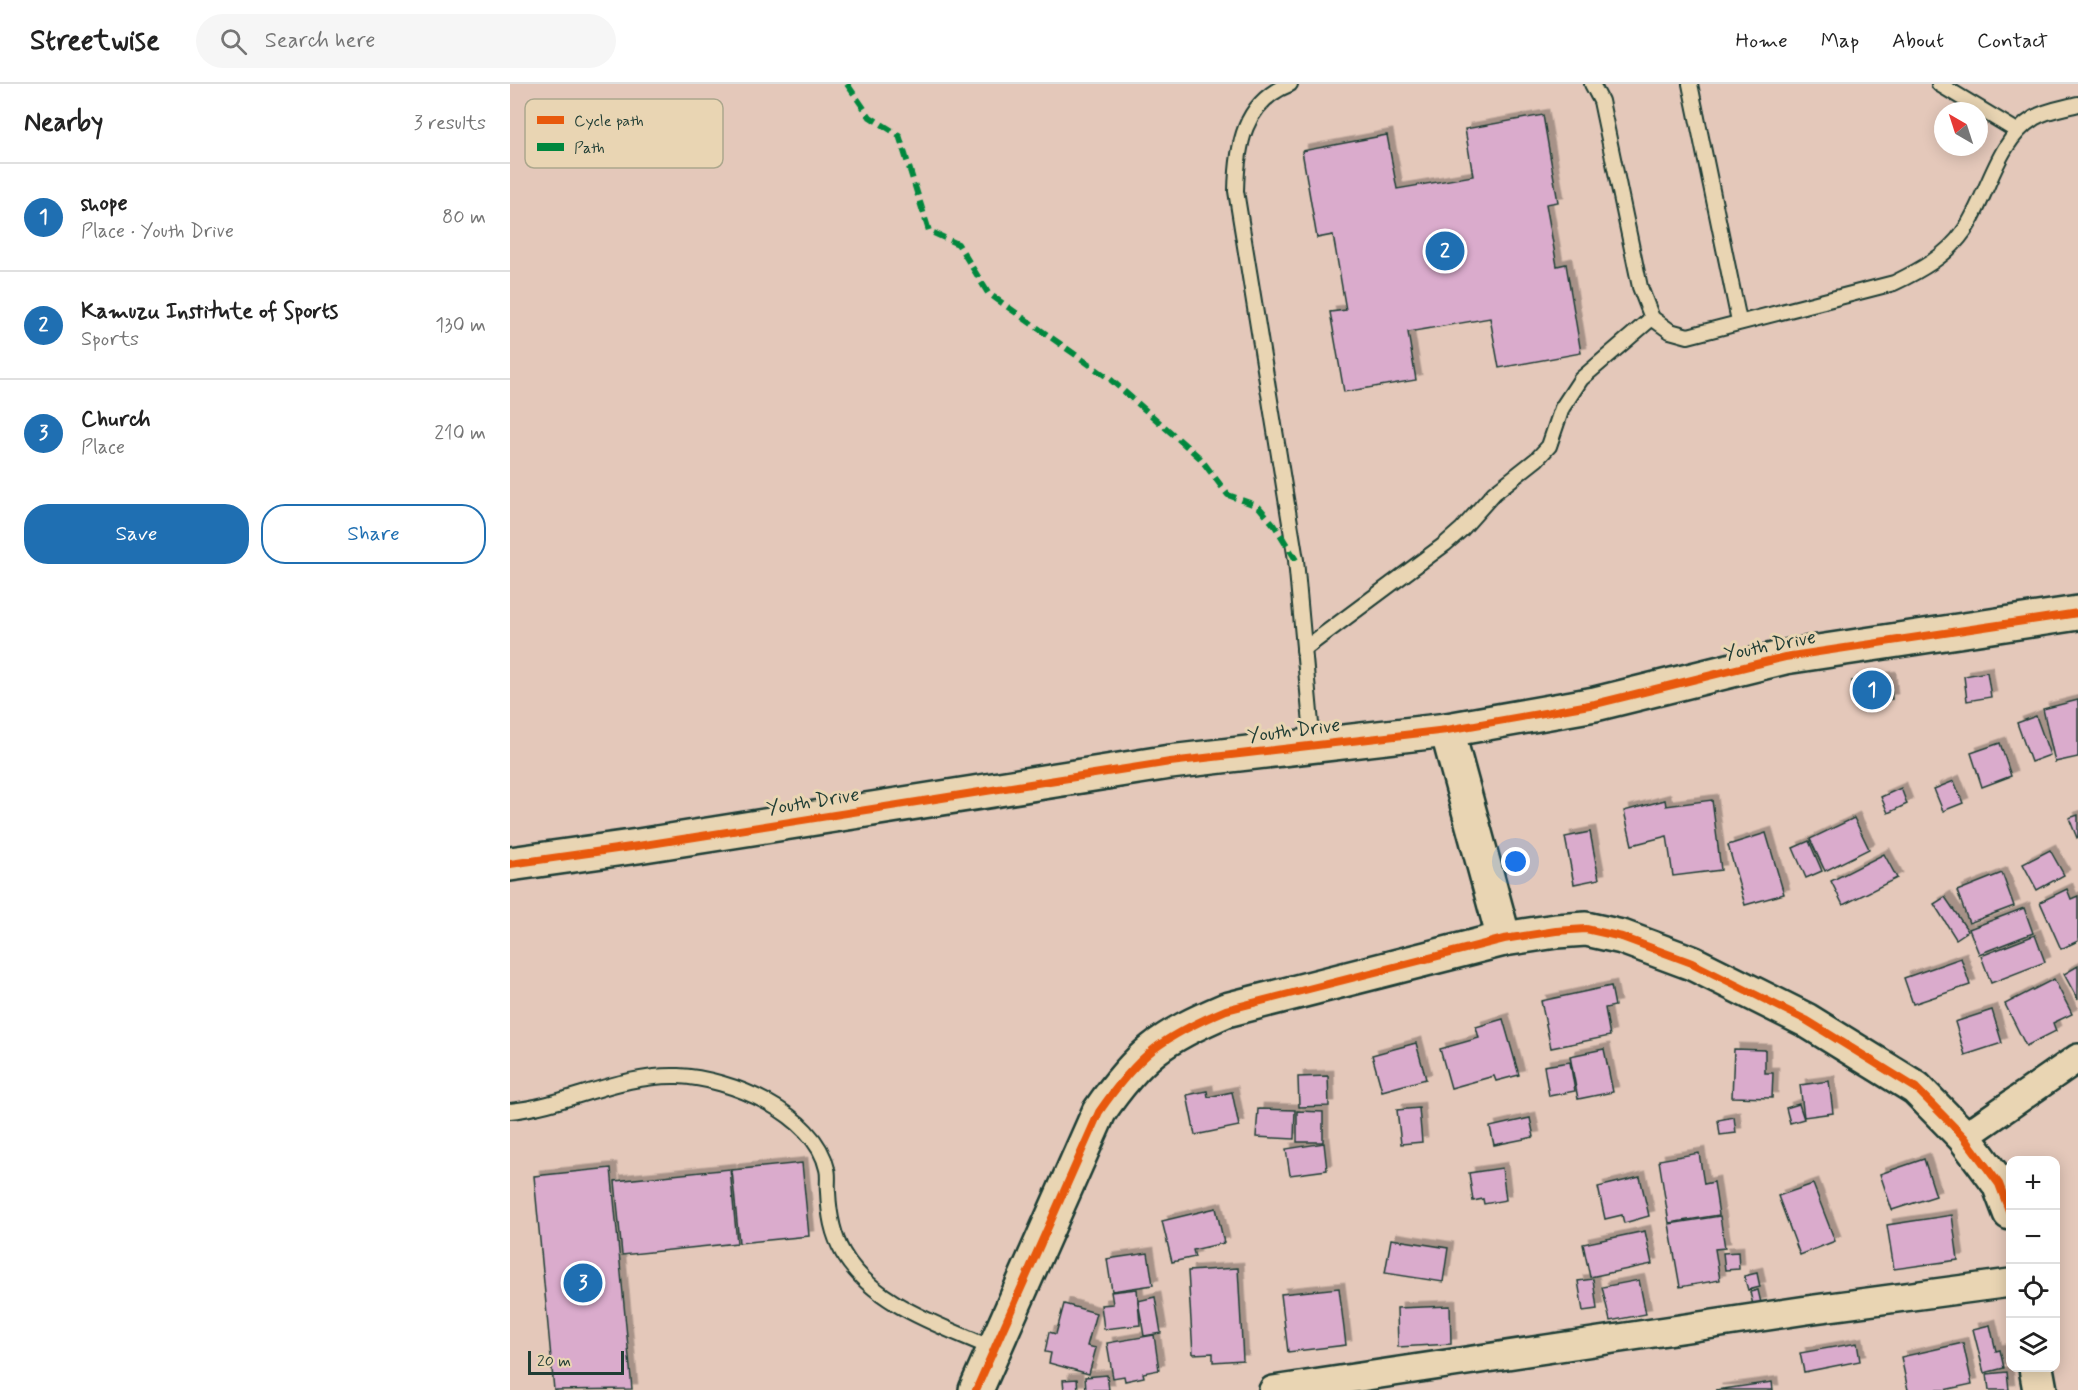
<!DOCTYPE html>
<meta charset="utf-8">
<style>
body{margin:0;font-family:Mynerve,sans-serif;background:#f6f6f6;color:#222}
.controls{position:absolute;right:18px;bottom:18px;display:grid;overflow:hidden;border-radius:12px;box-shadow:0 3px 15px #0003}
.controls button{width:54px;height:54px;display:grid;place-items:center;padding:0;border:0;border-bottom:2px solid #e0e0e0;background:#fff;color:#222;font:30px sans-serif}
.compass{position:absolute;left:1424px;top:18px;width:54px;height:54px;border-radius:50%;background:#fff;box-shadow:0 3px 15px #0003;rotate:321deg}
.scale{position:absolute;left:18px;bottom:15px;width:96px;box-sizing:border-box;padding-left:6px;border:3px solid #1f3d34;border-top:0;font-size:16px;line-height:21px;white-space:nowrap;color:#1f3d34;-webkit-text-stroke:4px #e9d5b3;paint-order:stroke}
.you{position:absolute;left:1006px;top:778px;width:21px;height:21px;margin:-15px;border:4px solid #fff;border-radius:50%;background:#1a73e8;box-shadow:0 0 0 9px #1a73e833}
.badge{display:grid;place-items:center;width:39px;height:39px;border-radius:50%;background:#1f6fb2;color:#fff;font-size:20px;font-weight:700}
.pin{position:absolute;translate:-50% -50%;border:3px solid #fff;box-shadow:0 2px 6px #0006}
.list{margin:0;padding:0;list-style:none}
h2{display:flex;justify-content:space-between;align-items:center;height:78px;margin:0;padding:0 24px;font-size:26px}
h2 small{font-size:20px;font-weight:400;color:#767676}
.list li{display:grid;grid-template-columns:39px 1fr auto;gap:18px;align-items:center;box-sizing:border-box;height:108px;padding:0 24px;border-top:2px solid #e0e0e0}
.list b{display:block;font-size:22px;white-space:nowrap}
.list p{margin:0;font-size:20px;white-space:nowrap;color:#767676}
.list em{font-size:20px;font-style:normal;color:#767676}
.actions{display:flex;gap:12px;padding:18px 24px}
.actions a{flex:1;padding:14px 0;border:2px solid #1f6fb2;border-radius:24px;text-align:center;font-size:21px;color:#1f6fb2}
.actions .main{background:#1f6fb2;color:#fff}
.icon{flex:none;width:33px;height:33px;fill:none;stroke:currentColor;stroke-width:2;stroke-linecap:round;stroke-linejoin:round}
.map{position:relative;flex:none;width:1568px;height:1306px;overflow:hidden}
header{display:flex;align-items:center;gap:36px;box-sizing:border-box;height:84px;padding:0 30px;background:#fff;border-bottom:2px solid #e0e0e0}
header strong{font-size:28px}
nav{display:flex;gap:33px;margin-inline-start:auto;font-size:21px}
.search{width:420px;height:54px;background:#f6f6f6;display:flex;align-items:center;gap:15px;box-sizing:border-box;padding:0 21px;border-radius:33px;color:#767676;font-size:22px}
main{display:flex}
aside{flex:1;background:#fff}
.map>svg:first-child{display:block}
.building{fill:#daabcc;stroke:#1f3d34;stroke-width:1.5;filter:url(#shadow)}
.lines{fill:none;stroke-linecap:round;stroke-linejoin:round}
.service-casing{stroke:#1f3d34;stroke-width:18}
.minor-casing{stroke:#1f3d34;stroke-width:32}
.tertiary-casing{stroke:#1f3d34;stroke-width:38}
.service{stroke:#e9d5b3;stroke-width:14}
.minor{stroke:#e9d5b3;stroke-width:27}
.tertiary{stroke:#e9d5b3;stroke-width:33}
.quiet{stroke:#00873e;stroke-width:6;stroke-dasharray:12 6;stroke-linecap:butt}
.cycleway-casing{stroke:#e9d5b3;stroke-width:11}
.cycleway{stroke:#e8590c;stroke-width:8}
.labels{text-anchor:middle;dominant-baseline:central;stroke-width:6;stroke-linejoin:round;paint-order:stroke}
.street-label{font-size:20px;fill:#1f3d34;stroke:#e9d5b3}
.key{fill:#e9d5b3;stroke:#aca78d;stroke-width:1.5}
.key-label{font-size:16px;fill:#1f3d34}
</style>
<header>
<strong>Streetwise</strong>
<div class="search"><svg class="icon" aria-label="search" viewBox="0 0 24 24"><circle cx="10" cy="10" r="6"/><path d="M15 15l6 6"/></svg>Search here</div>
<nav><a>Home</a><a>Map</a><a>About</a><a>Contact</a></nav>
</header>
<main>
<aside>
<h2>Nearby<small>3 results</small></h2>
<ul class="list">
<li><span class="badge">1</span><div><b>shope</b><p>Place · Youth Drive</p></div><em>80 m</em></li>
<li><span class="badge">2</span><div><b>Kamuzu Institute of Sports</b><p>Sports</p></div><em>130 m</em></li>
<li><span class="badge">3</span><div><b>Church</b><p>Place</p></div><em>210 m</em></li>
</ul>
<div class="actions"><a class="main">Save</a><a>Share</a></div>
</aside>
<div class="map">
<svg width="1568" height="1306" viewBox="0 0 1568 1306">
<defs>
<filter id="shadow"><feDropShadow dx="5.5" dy="-5.5" stdDeviation="0" flood-color="#0004"/></filter>
</defs>
<rect width="100%" height="100%" fill="#e4c8ba"/>
<filter id="ink" filterUnits="userSpaceOnUse"><feTurbulence type="fractalNoise" baseFrequency=".0167" numOctaves="2"/><feDisplacementMap in="SourceGraphic" scale="12" xChannelSelector="R" yChannelSelector="G"/><feConvolveMatrix kernelMatrix="1 2 1 2 8 2 1 2 1" color-interpolation-filters="sRGB"/></filter>
<g filter="url(#ink)">
<g class="building">
<polygon points="1033,31 1048,118 1036,120 1047,182 1056,180 1071,269 989,284 980,234 898,248 906,296 834,308 820,228 836,226 823,151 807,154 792,67 877,51 887,105 963,92 955,45"/>
<polygon points="1477,588 1481,613 1457,617 1454,592"/>
<polygon points="1380,593 1382,615 1344,618 1342,597"/>
<polygon points="1568,616 1568,673 1545,678 1533,625"/>
<polygon points="1526,632 1540,671 1521,678 1507,639"/>
<polygon points="1490,659 1501,692 1472,703 1461,669"/>
<polygon points="1444,697 1453,719 1433,727 1424,705"/>
<polygon points="1391,704 1397,720 1378,729 1371,713"/>
<polygon points="1155,716 1156,722 1202,716 1211,786 1163,792 1157,752 1122,761 1114,727"/>
<polygon points="1568,731 1568,753 1567,754 1559,734"/>
<polygon points="1344,734 1359,765 1315,787 1300,755"/>
<polygon points="1080,748 1089,795 1064,800 1055,753"/>
<polygon points="1256,749 1274,810 1235,821 1218,761"/>
<polygon points="1299,757 1312,787 1296,794 1283,764"/>
<polygon points="1540,766 1554,791 1527,806 1513,780"/>
<polygon points="1374,770 1387,794 1333,821 1321,797"/>
<polygon points="1492,789 1504,822 1459,839 1447,807"/>
<polygon points="1557,805 1561,815 1568,812 1568,857 1551,865 1530,818"/>
<polygon points="1435,813 1458,847 1446,855 1424,820"/>
<polygon points="1514,824 1523,849 1469,870 1459,845"/>
<polygon points="1525,851 1535,878 1481,899 1471,872"/>
<polygon points="1451,874 1460,901 1403,920 1394,894"/>
<polygon points="1568,882 1568,916 1554,890"/>
<polygon points="1544,895 1562,930 1543,939 1546,947 1516,962 1495,920"/>
<polygon points="1101,902 1105,922 1095,924 1100,952 1041,964 1031,917"/>
<polygon points="1482,926 1492,959 1455,971 1445,938"/>
<polygon points="993,935 1009,991 986,997 984,992 941,1004 930,965 969,954 966,943"/>
<polygon points="906,959 916,995 872,1007 862,971"/>
<polygon points="1094,965 1103,1008 1068,1015 1060,972"/>
<polygon points="1224,965 1255,966 1255,989 1263,989 1262,1014 1222,1013"/>
<polygon points="1060,978 1065,1007 1039,1012 1034,982"/>
<polygon points="818,992 819,1022 789,1023 788,993"/>
<polygon points="1319,997 1323,1029 1294,1033 1290,1001"/>
<polygon points="697,1007 698,1013 722,1008 729,1042 685,1051 677,1011"/>
<polygon points="1289,1020 1294,1035 1280,1039 1276,1024"/>
<polygon points="909,1024 912,1058 891,1060 887,1026"/>
<polygon points="748,1025 785,1026 784,1055 746,1053"/>
<polygon points="787,1027 813,1028 813,1058 787,1058"/>
<polygon points="1224,1033 1226,1049 1210,1051 1208,1036"/>
<polygon points="1020,1034 1024,1053 984,1061 980,1043"/>
<polygon points="814,1059 817,1086 780,1091 776,1065"/>
<polygon points="1189,1069 1194,1100 1204,1098 1209,1131 1159,1139 1149,1076"/>
<polygon points="1414,1075 1426,1112 1382,1126 1370,1090"/>
<polygon points="292,1079 299,1152 229,1159 222,1086"/>
<polygon points="101,1084 122,1305 44,1306 24,1092"/>
<polygon points="992,1084 996,1116 974,1120 973,1115 963,1117 959,1089"/>
<polygon points="220,1085 227,1159 112,1171 105,1097"/>
<polygon points="1130,1093 1139,1132 1114,1139 1112,1131 1095,1135 1088,1103"/>
<polygon points="1303,1100 1325,1157 1290,1171 1268,1112"/>
<polygon points="706,1124 714,1159 683,1166 685,1173 662,1178 652,1137"/>
<polygon points="1442,1131 1448,1176 1384,1185 1377,1141"/>
<polygon points="1210,1132 1215,1164 1205,1165 1210,1196 1170,1203 1159,1140"/>
<polygon points="1135,1147 1142,1180 1080,1193 1073,1160"/>
<polygon points="881,1155 938,1164 933,1198 875,1189"/>
<polygon points="1228,1168 1229,1185 1215,1186 1213,1169"/>
<polygon points="638,1169 643,1201 602,1207 597,1175"/>
<polygon points="728,1184 733,1276 703,1278 703,1269 683,1270 678,1187"/>
<polygon points="1247,1189 1250,1203 1238,1206 1234,1192"/>
<polygon points="1083,1195 1087,1225 1073,1227 1068,1197"/>
<polygon points="1129,1196 1136,1230 1100,1237 1092,1203"/>
<polygon points="829,1204 836,1261 778,1268 771,1210"/>
<polygon points="627,1205 630,1241 594,1245 591,1221 603,1220 601,1208"/>
<polygon points="1248,1206 1251,1219 1243,1221 1240,1208"/>
<polygon points="645,1213 651,1249 634,1252 628,1217"/>
<polygon points="554,1220 586,1229 577,1262 586,1264 579,1290 539,1279 541,1269 535,1268 539,1248 546,1250"/>
<polygon points="940,1222 941,1260 888,1263 887,1224"/>
<polygon points="1480,1241 1486,1267 1490,1266 1494,1284 1474,1289 1463,1245"/>
<polygon points="644,1251 649,1286 633,1289 634,1293 615,1297 614,1292 603,1294 597,1259"/>
<polygon points="1347,1259 1350,1277 1294,1288 1290,1269"/>
<polygon points="1453,1259 1462,1300 1434,1306 1398,1306 1391,1273"/>
<polygon points="1497,1288 1499,1306 1479,1306 1477,1290"/>
<polygon points="597,1291 599,1306 576,1306 575,1293"/>
<polygon points="567,1295 568,1306 554,1306 553,1296"/>
<polygon points="1262,1298 1263,1306 1206,1306"/>
</g>
<g class="lines">
<defs>
<g id="service">
<path d="M780,0C733,18 727,63 726,107L786,476L803,662"/>
<path d="M1082,0L1091,17L1130,203L1142,234L1160,247L1178,252L1384,199C1409,187 1437,172 1454,147C1478,113 1486,57 1524,34C1536,26 1554,24 1568,20"/>
<polyline points="1180,0 1229,237"/>
<polyline points="1429,0 1507,47"/>
<polyline points="794,565 935,460 952,445 984,409 1027,375 1039,362 1052,324 1071,295 1142,234"/>
<path d="M0,1027C58,1021 109,990 168,992C219,994 305,1029 317,1085C319,1092 317,1101 318,1108C319,1130 322,1150 333,1169C363,1221 433,1242 484,1265"/>
</g>
<g id="minor">
<polyline points="1454,1053 1568,974"/>
<polyline points="763,1306 1297,1226 1500,1199"/>
</g>
<g id="tertiary">
<polyline points="937,646 994,855"/>
<polyline points="0,780 128,762 660,678 937,646 1085,620 1275,573 1568,529"/>
<polyline points="1526,1284 1530,1306"/>
<path d="M466,1306L589,1028C629,970 652,953 716,926L994,855L1046,847L1076,845L1112,853L1182,879L1296,936L1406,1004L1454,1053L1489,1100L1500,1129"/>
</g>
</defs>
<use href="#service" class="service-casing"/>
<use href="#minor" class="minor-casing"/>
<use href="#tertiary" class="tertiary-casing"/>
<use href="#service" class="service"/>
<use href="#minor" class="minor"/>
<use href="#tertiary" class="tertiary"/>
<polyline class="quiet" points="337,0 360,33 389,51 419,147 448,160 478,209 600,295 690,374 718,411 748,422 765,442 786,476"/>
<defs>
<g id="cycleway">
<polyline points="0,780 128,762 660,678 937,646 1085,620 1275,573 1568,529"/>
<path d="M466,1306L589,1028C629,970 652,953 716,926L994,855L1046,847L1076,845L1112,853L1182,879L1296,936L1406,1004L1454,1053L1489,1100L1500,1129"/>
</g>
</defs>
<use href="#cycleway" class="cycleway-casing"/>
<use href="#cycleway" class="cycleway"/>
</g>
</g>
<g class="labels">
<g class="street-label">
<text transform="translate(1260 562) rotate(-11)">Youth Drive</text>
<text transform="translate(784 647) rotate(-7)">Youth Drive</text>
<text transform="translate(303 718) rotate(-9)">Youth Drive</text>
</g>
</g>
<rect x="15" y="15" width="198" height="69" rx="9" class="key"/>
<rect x="27" y="32" width="27" height="8" fill="#e8590c"/>
<rect x="27" y="59" width="27" height="8" fill="#00873e"/>
<g class="key-label">
<text x="64" y="42">Cycle path</text>
<text x="64" y="69">Path</text>
</g>
</svg>
<div class="controls">
<button>+</button>
<button>−</button>
<button><svg class="icon" aria-label="locate" viewBox="0 0 24 24"><circle cx="12" cy="12" r="6"/><path d="M12 2v4M12 18v4M2 12h4M18 12h4"/></svg></button>
<button><svg class="icon" aria-label="layers" viewBox="0 0 24 24"><path d="M12 4l9 5-9 5-9-5zM3 14l9 5 9-5"/></svg></button>
</div>
<svg class="compass" viewBox="-18 -18 36 36"><path d="M0-13l5 13h-10z" fill="#e53935"/><path d="M0 13l5-13h-10z" fill="#767676"/></svg>
<div class="scale">20 m</div>
<div class="you"></div>
<div class="pin badge" style="left:1362px;top:606px">1</div>
<div class="pin badge" style="left:935px;top:167px">2</div>
<div class="pin badge" style="left:73px;top:1199px">3</div>
</div>
</main>
